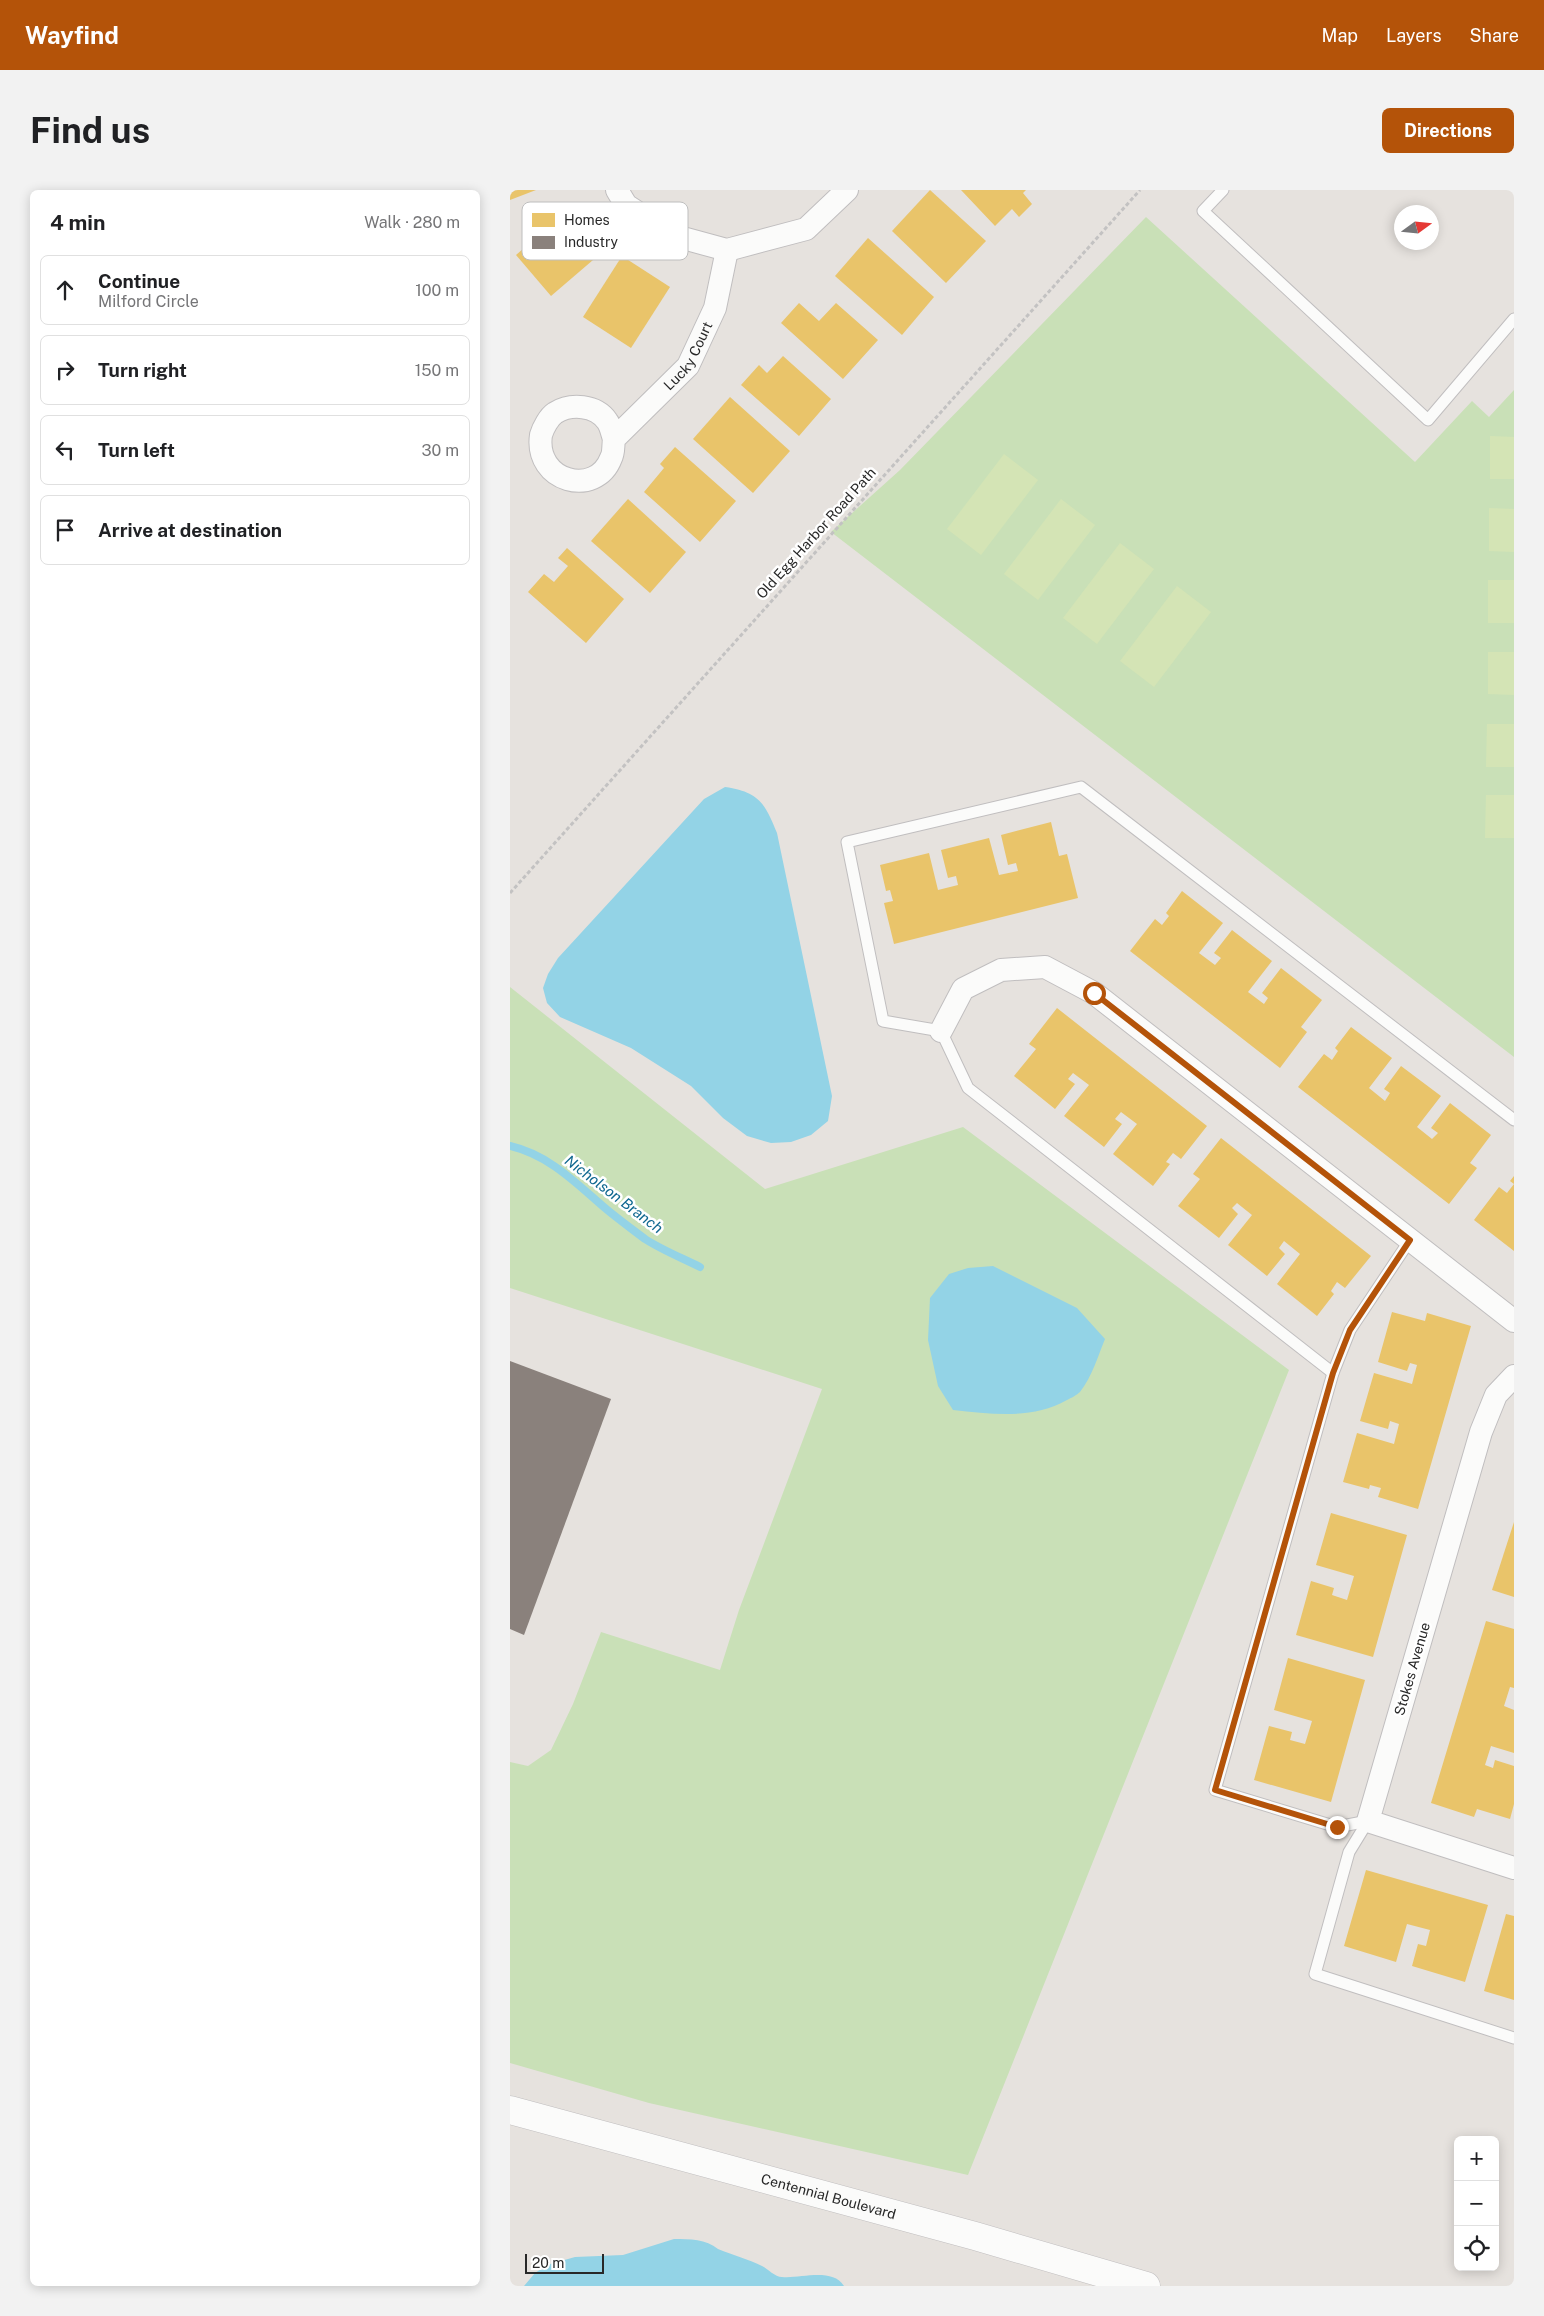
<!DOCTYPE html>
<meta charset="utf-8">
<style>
body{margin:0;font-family:"Public Sans",sans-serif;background:#f2f2f2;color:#202124}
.controls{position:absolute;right:15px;bottom:15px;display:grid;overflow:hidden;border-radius:8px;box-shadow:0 2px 12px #0003}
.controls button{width:45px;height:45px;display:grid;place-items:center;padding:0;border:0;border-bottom:1px solid #e0e0e0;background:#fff;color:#202124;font:25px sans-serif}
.compass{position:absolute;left:884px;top:15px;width:45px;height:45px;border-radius:50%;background:#fff;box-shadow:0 2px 12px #0003;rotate:75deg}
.scale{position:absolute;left:15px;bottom:12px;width:79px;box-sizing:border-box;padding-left:5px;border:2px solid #282828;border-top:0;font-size:14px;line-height:18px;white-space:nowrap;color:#282828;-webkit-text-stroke:4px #fff;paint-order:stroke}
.stop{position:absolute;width:15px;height:15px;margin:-11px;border:4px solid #b45309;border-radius:50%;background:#fff}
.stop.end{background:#b45309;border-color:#fff;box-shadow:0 1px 5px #0008}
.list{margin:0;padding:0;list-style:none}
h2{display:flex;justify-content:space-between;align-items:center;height:65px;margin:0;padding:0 20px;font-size:21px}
h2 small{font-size:16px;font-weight:400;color:#757577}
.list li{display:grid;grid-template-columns:32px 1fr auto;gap:15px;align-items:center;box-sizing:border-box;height:70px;margin:0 10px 10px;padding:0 10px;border:1px solid #e0e0e0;border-radius:8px}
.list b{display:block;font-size:19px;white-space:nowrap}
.list p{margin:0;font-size:16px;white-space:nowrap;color:#757577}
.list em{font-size:16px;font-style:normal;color:#757577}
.icon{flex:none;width:28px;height:28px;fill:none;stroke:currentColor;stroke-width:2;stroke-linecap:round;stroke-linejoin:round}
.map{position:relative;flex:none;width:1004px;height:2096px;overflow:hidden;border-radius:8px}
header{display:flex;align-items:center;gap:30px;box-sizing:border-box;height:70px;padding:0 25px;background:#b45309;color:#fff}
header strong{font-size:24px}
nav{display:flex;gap:28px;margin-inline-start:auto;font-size:18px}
.intro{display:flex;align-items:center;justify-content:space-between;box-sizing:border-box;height:120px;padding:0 30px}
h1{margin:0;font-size:35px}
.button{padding:12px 22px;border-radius:8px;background:#b45309;color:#fff;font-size:18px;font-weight:700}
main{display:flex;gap:30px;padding:0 30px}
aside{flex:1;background:#fff;border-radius:8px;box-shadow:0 2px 12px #0003}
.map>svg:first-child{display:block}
.green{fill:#c9e0b7}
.pitch{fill:#d4e4b5}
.water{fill:#93d3e6}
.homes{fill:#e9c46a}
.industry{fill:#8a817c}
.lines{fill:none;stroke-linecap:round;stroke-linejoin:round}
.stream{stroke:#93d3e6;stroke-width:8}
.service-casing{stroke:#c0bebf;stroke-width:13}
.minor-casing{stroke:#c0bebf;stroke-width:24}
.secondary-casing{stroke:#c0bebf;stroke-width:29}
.path{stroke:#c3c2c2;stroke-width:3;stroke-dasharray:4 2.5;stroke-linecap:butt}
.service{stroke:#fbfbfa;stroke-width:11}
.minor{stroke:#fbfbfa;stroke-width:22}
.secondary{stroke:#fbfbfa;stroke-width:28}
.route{stroke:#b45309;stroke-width:6}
.labels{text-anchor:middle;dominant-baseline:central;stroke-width:5;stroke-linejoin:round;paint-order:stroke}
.street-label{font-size:14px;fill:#282828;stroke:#fff}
.water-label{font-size:15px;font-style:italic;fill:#126991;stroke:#fff}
.key{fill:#fff;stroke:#bebebe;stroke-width:1}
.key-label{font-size:14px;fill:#282828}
</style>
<header>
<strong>Wayfind</strong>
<nav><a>Map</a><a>Layers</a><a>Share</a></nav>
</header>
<div class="intro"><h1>Find us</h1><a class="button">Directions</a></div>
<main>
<aside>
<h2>4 min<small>Walk · 280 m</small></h2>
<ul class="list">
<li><svg class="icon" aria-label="ahead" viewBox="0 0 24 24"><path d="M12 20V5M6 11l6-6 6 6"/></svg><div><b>Continue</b><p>Milford Circle</p></div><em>100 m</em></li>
<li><svg class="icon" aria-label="right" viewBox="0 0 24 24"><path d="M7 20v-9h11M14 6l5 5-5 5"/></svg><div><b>Turn right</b></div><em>150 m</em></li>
<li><svg class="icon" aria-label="left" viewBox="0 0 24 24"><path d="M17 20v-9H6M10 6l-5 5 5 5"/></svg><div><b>Turn left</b></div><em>30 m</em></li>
<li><svg class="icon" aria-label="arrive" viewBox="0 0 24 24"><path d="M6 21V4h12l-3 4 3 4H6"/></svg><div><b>Arrive at destination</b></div></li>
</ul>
</aside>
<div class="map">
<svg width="1004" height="2096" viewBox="0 0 1004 2096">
<rect width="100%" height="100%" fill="#e6e2de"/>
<g class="green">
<polygon points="636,27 905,272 962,211 979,227 1004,200 1004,867 321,342 390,280"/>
<polygon points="0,797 255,999 453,937 779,1180 458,1985 139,1913 0,1873 0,1572 18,1576 41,1560 63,1514 91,1442 210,1480 229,1420 312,1199 0,1098"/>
</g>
<g class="pitch">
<polygon points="980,246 1004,247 1004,289 980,289"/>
<polygon points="494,264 528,290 471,365 437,339"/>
<polygon points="551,309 585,335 528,410 494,384"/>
<polygon points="979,318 1004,319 1004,362 979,361"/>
<polygon points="610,353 644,379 587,454 553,428"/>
<rect x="978" y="390" width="26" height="43"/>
<polygon points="667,396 701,422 644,497 610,471"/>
<polygon points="978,462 1004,462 1004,505 978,504"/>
<polygon points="977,534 1004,534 1004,577 976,577"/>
<polygon points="976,605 1004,605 1004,648 975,648"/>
</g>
<g class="water">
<path d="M215,597C249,602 255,613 267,643L322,906L318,931L301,945L281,952L261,953L237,946L213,928L181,896L121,858L50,827L37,813L33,798L38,784L48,768L194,609Z"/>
<path d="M483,1076L567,1118L595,1149C588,1166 582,1187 570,1202C567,1205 561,1208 557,1210C521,1230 483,1224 443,1220L428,1196L418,1150L420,1108L439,1084L458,1078Z"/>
<path d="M164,2049C180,2049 196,2049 208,2059C223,2065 238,2069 252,2076C258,2079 265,2087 272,2087C290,2089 322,2077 334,2096H14L25,2083L37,2075L65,2067L113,2065Z"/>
</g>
<g class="homes">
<polygon points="0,0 26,0 0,10"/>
<polygon points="420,0 476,51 436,93 382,41"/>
<polygon points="451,0 516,0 513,3 522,14 509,27 502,19 485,36"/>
<polygon points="61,17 97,58 41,106 6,65"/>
<polygon points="358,48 424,107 392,145 325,86"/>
<polygon points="112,66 160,97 121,158 73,127"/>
<polygon points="289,113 309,131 326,113 368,150 333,189 271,133"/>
<polygon points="273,166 321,209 289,246 231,195 249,175 257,183"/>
<polygon points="220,207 280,261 243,303 183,249"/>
<polygon points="165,257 226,311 190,352 134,302 154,278 150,274"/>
<polygon points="118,309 176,362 140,403 81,351"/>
<polygon points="57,358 114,409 76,453 18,402 34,384 44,392 58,376 48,368"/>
<polygon points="541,632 549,666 557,664 568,708 384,754 374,713 383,711 380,700 376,701 370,675 419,663 428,700 448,695 446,686 438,688 431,660 479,648 489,685 508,681 506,673 498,675 491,645"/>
<polygon points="672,701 713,733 689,763 705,775 711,768 704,763 722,740 762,771 738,802 754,814 758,808 752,803 771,778 812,810 791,837 797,842 770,878 620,761 645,729 652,735 659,726 656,723"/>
<polygon points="547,818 697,936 671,969 663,963 656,972 660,974 643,996 603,964 627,934 611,922 605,929 612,934 594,957 554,926 579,895 563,883 558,889 565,894 545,919 504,886 526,859 519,854"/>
<polygon points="841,837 882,868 859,898 875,911 880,903 874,899 891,876 931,906 907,937 922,949 928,943 921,938 940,913 981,945 960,973 967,978 939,1014 788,897 814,864 822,870 828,861 825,858"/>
<polygon points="711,948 861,1066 835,1098 827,1092 821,1101 824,1104 807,1126 767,1094 790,1064 774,1051 769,1058 775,1064 757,1086 718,1055 742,1025 727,1013 722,1018 728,1024 709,1048 668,1016 690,989 683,984"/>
<polygon points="1004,986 1004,1061 964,1030 989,997 997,1003 1004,994 1000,991"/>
<polygon points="882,1122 915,1131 917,1123 961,1136 908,1319 868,1307 871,1298 860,1295 859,1299 833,1292 847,1243 884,1254 889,1234 880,1231 878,1239 850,1231 864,1183 902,1194 907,1175 900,1173 897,1181 868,1172"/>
<polygon points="821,1323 897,1345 863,1467 786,1445 801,1391 824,1398 822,1405 837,1410 844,1386 806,1375"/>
<polygon points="1004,1332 1004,1407 982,1400"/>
<polygon points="976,1431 1004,1439 1004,1498 1000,1497 994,1516 1004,1520 1004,1563 981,1556 975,1575 983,1578 985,1570 1004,1576 1004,1614 1000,1629 967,1619 964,1627 921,1613"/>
<polygon points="778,1468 855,1490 821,1612 744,1590 759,1536 782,1542 780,1550 795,1554 802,1531 764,1520"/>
<polygon points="856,1680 978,1715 955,1792 902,1776 908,1754 916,1756 920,1740 897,1734 886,1772 834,1756"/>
<polygon points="996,1724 1004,1726 1004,1810 974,1801"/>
</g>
<polygon class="industry" points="0,1171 101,1209 14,1445 0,1439"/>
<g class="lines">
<path class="stream" d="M0,956C39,965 66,993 95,1018C108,1029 122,1039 135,1049C152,1060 172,1068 190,1077"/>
<defs>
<g id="service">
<polyline points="713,0 693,21 918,230 1004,129"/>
<polyline points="823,1183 458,898 431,841 373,831 337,652 571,597 1004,930"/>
<polyline points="858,1631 827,1637 705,1600 823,1183 840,1140 900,1050"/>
<polyline points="858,1631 839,1662 805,1784 1004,1848"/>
</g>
<g id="minor">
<polyline points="107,0 116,15 162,45 217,60 296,39 337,0"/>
<path id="s1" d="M104,249C103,255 104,263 101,268C86,308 24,292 31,245C33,238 39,227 45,223C61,213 86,215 97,231C101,236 102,244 104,249L178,176L205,118L217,60"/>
<polyline points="431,841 453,799 491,780 535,777 584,803 1004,1131"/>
<polyline points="1004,1186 986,1205 971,1242 858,1631 1004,1678"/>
</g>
<g id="secondary">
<path id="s2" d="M0,1920L465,2046L636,2096"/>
</g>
</defs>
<use href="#service" class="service-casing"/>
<use href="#minor" class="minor-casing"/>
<use href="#secondary" class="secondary-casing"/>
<polyline class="path" points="0,703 630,0"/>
<use href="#service" class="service"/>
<use href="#minor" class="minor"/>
<use href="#secondary" class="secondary"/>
</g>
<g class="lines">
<polyline class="route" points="584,803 900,1050 840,1140 823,1183 705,1600 827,1637"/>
</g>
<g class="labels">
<g class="street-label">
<text stroke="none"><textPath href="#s1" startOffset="345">Lucky Court</textPath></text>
<text transform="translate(306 343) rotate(-48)">Old Egg Harbor Road Path</text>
<text transform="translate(902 1479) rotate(-74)">Stokes Avenue</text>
<text stroke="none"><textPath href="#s2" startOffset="330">Centennial Boulevard</textPath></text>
</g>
<g class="water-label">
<text transform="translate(104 1004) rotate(37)">Nicholson Branch</text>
</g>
</g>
<rect x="12" y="12" width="166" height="58" rx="8" class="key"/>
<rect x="22" y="23" width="23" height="14" fill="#e9c46a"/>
<rect x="22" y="46" width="23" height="13" fill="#8a817c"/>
<g class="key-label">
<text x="54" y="35">Homes</text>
<text x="54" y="57">Industry</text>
</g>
</svg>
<div class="controls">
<button>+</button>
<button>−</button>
<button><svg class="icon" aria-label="locate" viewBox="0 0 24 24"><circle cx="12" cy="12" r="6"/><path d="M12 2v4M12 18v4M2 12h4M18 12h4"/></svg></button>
</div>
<svg class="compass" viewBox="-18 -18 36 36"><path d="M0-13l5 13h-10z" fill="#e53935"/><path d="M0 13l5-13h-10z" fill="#757577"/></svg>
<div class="scale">20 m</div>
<div class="stop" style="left:584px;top:803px"></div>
<div class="stop end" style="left:827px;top:1637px"></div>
</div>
</main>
